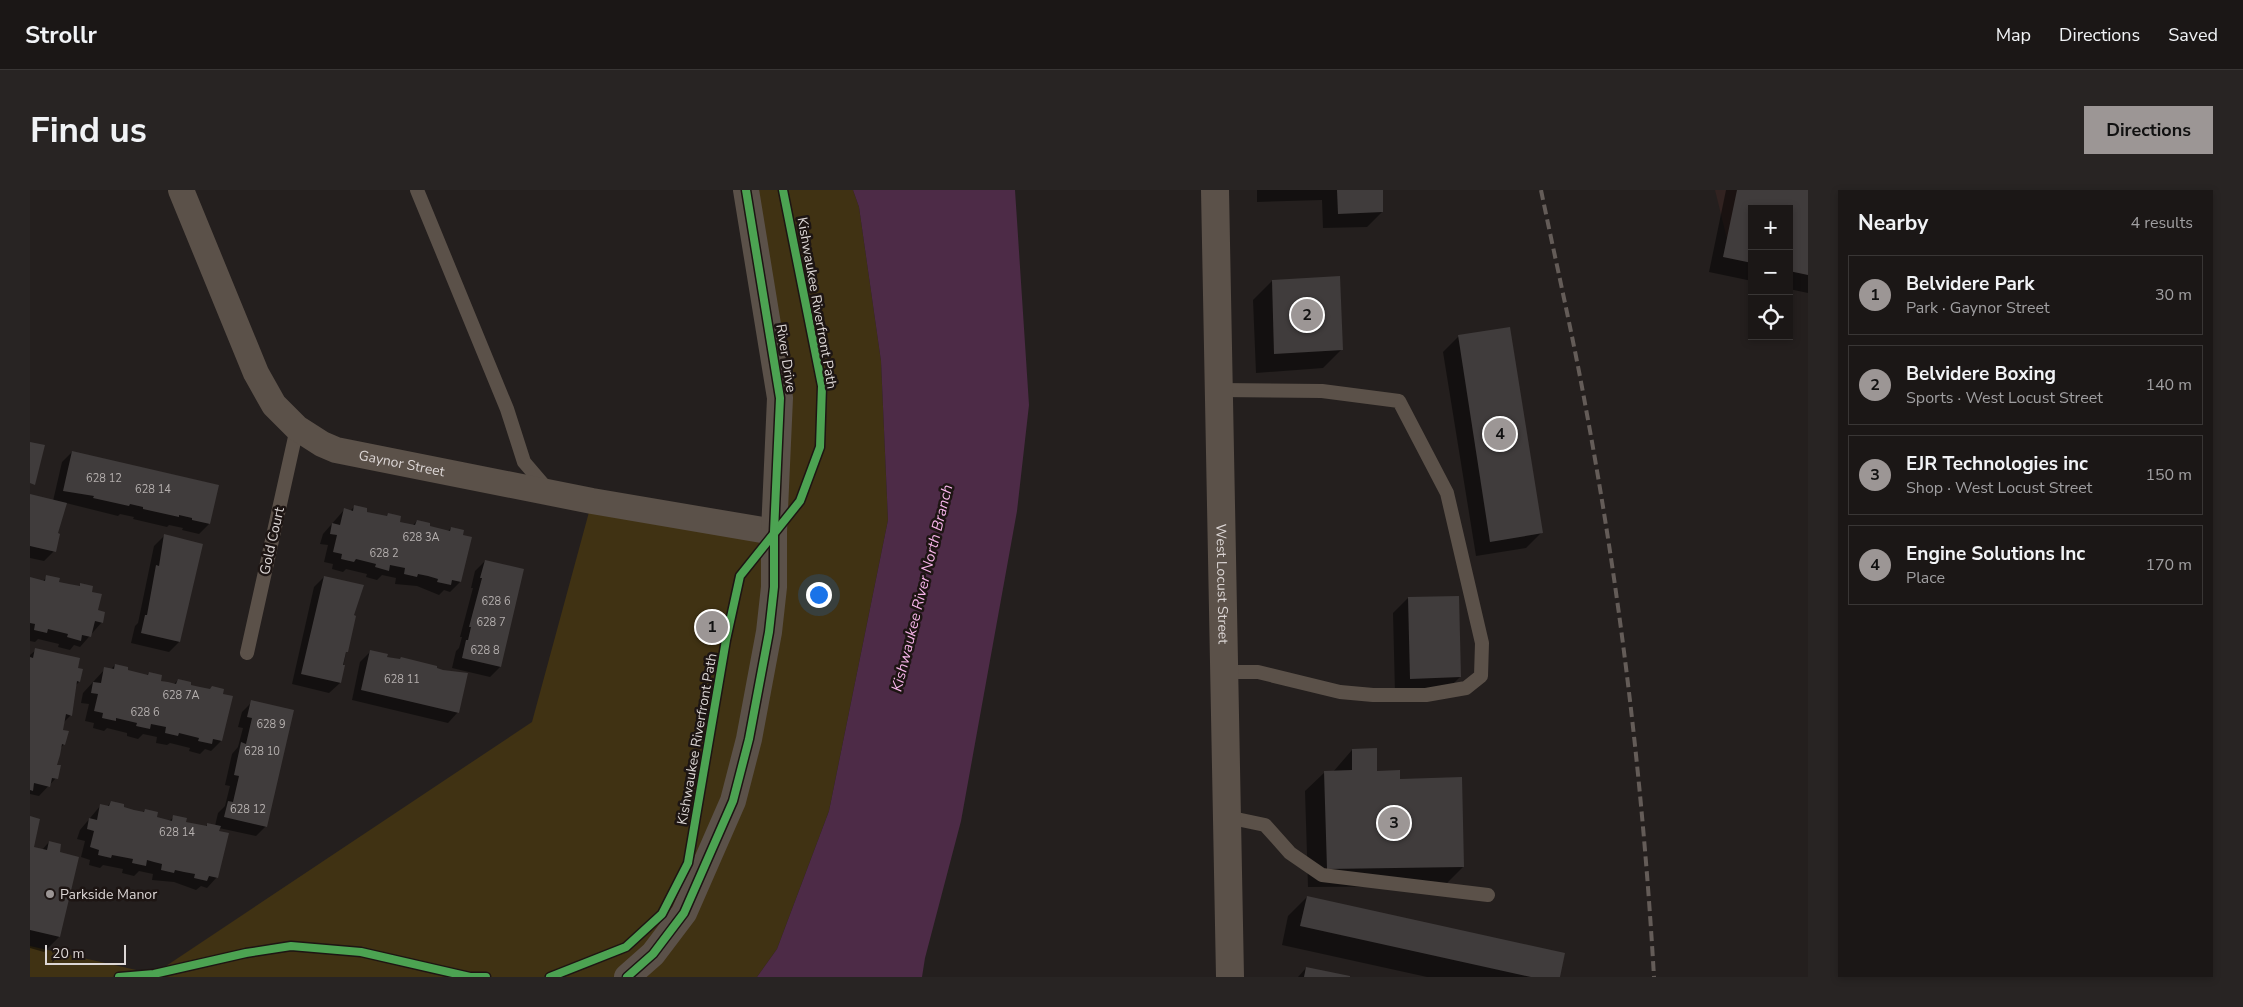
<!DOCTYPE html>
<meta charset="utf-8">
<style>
body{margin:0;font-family:"Nunito Sans",sans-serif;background:#282423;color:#f1f3f6}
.controls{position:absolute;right:15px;top:15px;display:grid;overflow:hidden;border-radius:0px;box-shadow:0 2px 8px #0003}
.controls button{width:45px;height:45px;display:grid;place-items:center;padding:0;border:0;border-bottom:1px solid #393635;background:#1b1716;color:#f1f3f6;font:25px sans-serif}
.scale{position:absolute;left:15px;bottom:12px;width:81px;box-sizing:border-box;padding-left:5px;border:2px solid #dcd6d5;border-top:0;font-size:14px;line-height:18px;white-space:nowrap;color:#dcd6d5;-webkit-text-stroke:4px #1d1513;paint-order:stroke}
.you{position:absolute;left:788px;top:404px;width:18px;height:18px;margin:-12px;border:4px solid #fff;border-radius:50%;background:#1a73e8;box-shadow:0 0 0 8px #1a73e833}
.badge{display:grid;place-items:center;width:32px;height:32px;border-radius:50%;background:#9c9695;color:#111;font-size:16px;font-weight:700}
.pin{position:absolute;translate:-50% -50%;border:2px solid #fff;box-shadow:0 1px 5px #0006}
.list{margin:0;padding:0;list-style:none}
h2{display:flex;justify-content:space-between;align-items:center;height:65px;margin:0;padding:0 20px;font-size:21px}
h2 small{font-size:16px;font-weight:400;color:#a09fa1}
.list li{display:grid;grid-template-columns:32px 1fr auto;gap:15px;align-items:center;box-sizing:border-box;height:80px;margin:0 10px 10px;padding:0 10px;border:1px solid #393635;border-radius:0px}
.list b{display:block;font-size:19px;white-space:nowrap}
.list p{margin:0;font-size:16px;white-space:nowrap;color:#a09fa1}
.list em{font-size:16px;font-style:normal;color:#a09fa1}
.icon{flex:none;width:28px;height:28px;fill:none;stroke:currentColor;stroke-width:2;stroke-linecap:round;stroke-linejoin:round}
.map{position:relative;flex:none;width:1778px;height:787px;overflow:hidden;border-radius:0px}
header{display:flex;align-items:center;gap:30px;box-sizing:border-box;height:70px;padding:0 25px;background:#1b1716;border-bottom:1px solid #393635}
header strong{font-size:24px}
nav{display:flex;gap:28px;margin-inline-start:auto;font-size:18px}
.intro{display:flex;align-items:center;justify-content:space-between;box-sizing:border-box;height:120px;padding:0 30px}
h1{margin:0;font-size:35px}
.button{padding:12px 22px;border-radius:0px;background:#9c9695;color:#111;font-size:18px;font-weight:700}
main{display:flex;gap:30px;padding:0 30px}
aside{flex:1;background:#1b1716;border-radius:0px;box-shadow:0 2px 8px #0003}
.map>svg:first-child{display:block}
.built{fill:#322321}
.green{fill:#403213}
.water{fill:#4d2b47}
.shadow{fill:#0007}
.building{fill:#403c3c}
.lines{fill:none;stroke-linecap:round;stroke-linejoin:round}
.service{stroke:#5b5149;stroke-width:14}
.minor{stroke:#5b5149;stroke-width:26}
.tertiary{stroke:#5b5149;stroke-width:28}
.rail{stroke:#645c58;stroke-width:4;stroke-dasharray:10 5;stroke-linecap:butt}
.cycleway-casing{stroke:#1d1513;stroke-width:11}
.cycleway{stroke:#4ca352;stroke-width:8}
.poi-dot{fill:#9c9695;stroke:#1d1513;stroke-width:2}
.labels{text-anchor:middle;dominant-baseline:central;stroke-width:5;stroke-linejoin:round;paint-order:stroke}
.number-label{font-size:11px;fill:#b5b0af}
.street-label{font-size:14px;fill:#dcd6d5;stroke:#1d1513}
.poi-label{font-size:14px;fill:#dcd6d5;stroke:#1d1513;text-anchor:start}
.water-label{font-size:15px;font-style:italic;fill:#f7b5ea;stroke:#1d1513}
</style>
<header>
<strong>Strollr</strong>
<nav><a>Map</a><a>Directions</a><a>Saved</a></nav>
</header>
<div class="intro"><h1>Find us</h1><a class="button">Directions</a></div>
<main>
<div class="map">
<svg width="1778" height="787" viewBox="0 0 1778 787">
<rect width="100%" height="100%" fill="#241f1e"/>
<polygon class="built" points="1685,0 1778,0 1759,19 1722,19 1697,49"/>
<polygon class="green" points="716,0 823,0 829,17 851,171 858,330 799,621 747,759 727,787 0,787 0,756 124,784 502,532 562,311 744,342 750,208"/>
<polygon class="water" points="823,0 985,0 999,215 987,321 931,631 895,768 892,787 727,787 747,759 799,621 858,330 851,171 829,17"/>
<g class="shadow">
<polygon points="1227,0 1351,0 1352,22 1337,37 1293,38 1292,10 1227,12"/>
<polygon points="1696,0 1778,0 1778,103 1759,99 1759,19 1722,19 1722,91 1679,82"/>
<polygon points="1242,91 1312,159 1293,178 1226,183 1223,110"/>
<polygon points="1479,138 1511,343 1496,358 1446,366 1413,162 1428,147"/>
<polygon points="42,262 187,295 179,334 169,344 152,340 153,338 139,335 137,337 103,329 104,327 90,324 88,326 36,313 26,344 24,361 14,371 0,368 0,305 23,311 32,272"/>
<polygon points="325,316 335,322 356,327 358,324 369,333 382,336 387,331 398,337 418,341 421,338 430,392 420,402 414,400 409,405 387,396 365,394 366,388 352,385 347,390 336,387 337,384 316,379 313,382 302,379 303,374 294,372 298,355 290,354 293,344 314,320 320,321"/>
<polygon points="134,346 149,452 139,462 101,453 105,436 108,433 124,356"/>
<polygon points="455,371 470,477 460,487 422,478 426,461 429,458 432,447 430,447 443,398 441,398 445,381"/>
<polygon points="17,387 27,393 48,397 51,395 61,403 72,432 50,457 44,455 40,460 28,457 29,454 8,449 5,452 0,451 0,389 12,392"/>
<polygon points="294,387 323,426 310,493 299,503 262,494 284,397"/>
<polygon points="1378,408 1430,487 1415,502 1365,503 1363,423"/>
<polygon points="6,460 46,479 49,492 45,496 41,525 33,533 31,541 34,554 30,559 26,576 26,588 9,606 0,604 0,465"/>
<polygon points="340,462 356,468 428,522 418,533 322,510 330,472"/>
<polygon points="85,475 96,481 116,486 119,483 130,491 143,495 148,490 191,551 181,561 175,559 170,564 159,561 160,558 140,553 137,555 126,553 127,547 113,544 108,549 97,546 97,543 77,538 74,541 63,538 64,533 55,531 59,514 51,513 53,503 75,479 80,480"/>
<polygon points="222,512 236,636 226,646 189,638 187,687 177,698 171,696 166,700 144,692 122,690 123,684 109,681 104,686 92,683 93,679 73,675 70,678 59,675 60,670 51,667 55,651 47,649 50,640 71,615 77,617 81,612 92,618 112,623 115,620 125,628 139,631 144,627 155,633 175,637 178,634 185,636 188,623 195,616 200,596 195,595 202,564 208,557 213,538 208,537 212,522"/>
<polygon points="1322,560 1346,583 1369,590 1433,677 1414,696 1278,697 1275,601 1295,582 1303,582"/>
<polygon points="0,627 2,658 12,660 19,652 28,663 48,668 29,747 14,762 0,758"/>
<polygon points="1277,707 1529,787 1397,787 1252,755 1258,726"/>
<polygon points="1276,778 1318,787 1268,787"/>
</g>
<g class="building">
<polygon points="1307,0 1353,0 1353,22 1308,24"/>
<polygon points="1707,0 1778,0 1778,85 1759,81 1759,19 1722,19 1722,73 1693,67"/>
<polygon points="1310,86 1313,160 1244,164 1242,90"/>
<polygon points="1480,137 1513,343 1460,352 1428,145"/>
<polygon points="0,252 15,255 5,295 0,293"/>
<polygon points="42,261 189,295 180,334 162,330 162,328 149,325 149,327 113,319 113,317 100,314 99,316 63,308 64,306 33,301"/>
<polygon points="0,304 37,313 28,343 30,344 26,362 0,356"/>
<polygon points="324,315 337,318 337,322 357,326 358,323 371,326 370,332 385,335 387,330 400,333 400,336 420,341 421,337 434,340 433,345 442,347 431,392 422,390 421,395 407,392 408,389 398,386 388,384 387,387 374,384 375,378 360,375 359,381 345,377 346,374 326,369 324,372 311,369 312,364 303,362 307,345 300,344 302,333 310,335 314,318 323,321"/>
<polygon points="134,344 173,354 150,452 111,443 115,425 117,425 126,375 129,376"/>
<polygon points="455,370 494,379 471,477 432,468 436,450 438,450 441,437 439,437 452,388 450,388"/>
<polygon points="16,385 30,388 29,392 39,394 50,396 50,393 63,396 62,402 72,404 68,420 75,422 73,433 65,431 61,447 52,445 51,451 37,447 38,444 18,439 17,443 4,440 5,434 0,433 0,387 15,391"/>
<polygon points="294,386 334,395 324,425 326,426 318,462 316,462 313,475 315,475 311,493 271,484"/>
<polygon points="1429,406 1431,487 1380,489 1378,407"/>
<polygon points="5,458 50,468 48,478 53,479 50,492 47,491 42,526 36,524 33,540 39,541 35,555 32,554 30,565 27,575 31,575 28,589 22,588 20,597 4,593 3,601 0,600 0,467 3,468"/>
<polygon points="340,460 358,464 357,467 370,469 371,467 407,476 407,478 413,480 438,483 429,523 331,500"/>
<polygon points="85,474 98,477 98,480 118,485 119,482 132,485 131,491 138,492 146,494 148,489 161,492 161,495 170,497 180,499 182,496 194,499 193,504 203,506 192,551 183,549 182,554 168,551 169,548 149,543 148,546 135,543 136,537 121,534 120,539 106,536 107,533 86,528 86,531 72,528 73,523 64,521 68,504 61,503 63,492 71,493 74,477 84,479"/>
<polygon points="221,510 264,520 237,637 194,627 198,611 203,612 209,586 204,585 211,552 216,554 222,528 217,527"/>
<polygon points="1347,558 1347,581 1370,580 1370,589 1432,587 1434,677 1297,679 1294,581 1322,580 1322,559"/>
<polygon points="81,611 94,614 94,617 104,620 114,622 115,619 128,622 127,627 142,631 143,625 157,628 156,632 177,636 177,633 191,636 189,641 199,643 188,688 179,686 177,691 164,688 165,684 154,682 145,680 144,683 131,680 132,674 124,672 117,670 116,676 102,673 103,669 82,665 81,668 68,665 69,660 60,657 64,641 57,639 59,628 67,630 70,614 79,616"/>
<polygon points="0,626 10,629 4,657 17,660 19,651 31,654 30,662 49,667 30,747 0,740"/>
<polygon points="1277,706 1535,763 1530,787 1501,787 1270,736"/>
<polygon points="1276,777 1320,786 1320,787 1274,787"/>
</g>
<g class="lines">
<g class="service">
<polyline points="387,0 477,219 494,272 518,300"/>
<polyline points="1189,200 1292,201 1369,211 1417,303 1452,453 1451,486 1436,498 1396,505 1343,505 1310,502 1228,482 1194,482"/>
<polyline points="217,463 267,238"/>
<polyline points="1197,627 1235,635 1260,663 1292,685 1458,705"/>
</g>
<g class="minor">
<path id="s1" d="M151,0L226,183L244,215L267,238L292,254L306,260L562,311L744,342"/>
<polyline points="597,787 623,764 654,723 703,611 719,549 739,442 744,397 744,342 750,208 716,0"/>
</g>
<path class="tertiary" id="s2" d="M1185,0L1200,787"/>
<path class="rail" d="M1511,0C1526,73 1543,146 1556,219C1591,407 1613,597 1624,787"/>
<defs>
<g id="cycleway">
<polyline points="89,787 124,784 216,763 261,756 331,762 440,787 456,787"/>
<polyline points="520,787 596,757 632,724 658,673 696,450 710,386 770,311 790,257 792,196 753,0"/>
<polyline points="597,787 623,764 654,723 703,611 719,549 739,442 744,397 744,342 750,208 716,0"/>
</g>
</defs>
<use href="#cycleway" class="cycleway-casing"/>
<use href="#cycleway" class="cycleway"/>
</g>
<circle class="poi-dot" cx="20" cy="704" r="5"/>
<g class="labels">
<g class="number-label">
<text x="74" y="288">628 12</text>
<text x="123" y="299">628 14</text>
<text x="391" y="347">628 3A</text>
<text x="354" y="363">628 2</text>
<text x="466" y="411">628 6</text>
<text x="461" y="432">628 7</text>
<text x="455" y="460">628 8</text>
<text x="372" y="489">628 11</text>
<text x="151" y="505">628 7A</text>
<text x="115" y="522">628 6</text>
<text x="241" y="534">628 9</text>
<text x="232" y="561">628 10</text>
<text x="218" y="619">628 12</text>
<text x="147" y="642">628 14</text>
</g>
<g class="street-label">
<text transform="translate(787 113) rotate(80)">Kishwaukee Riverfront Path</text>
<text transform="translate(756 168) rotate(81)">River Drive</text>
<text stroke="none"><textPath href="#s1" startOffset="379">Gaynor Street</textPath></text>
<text transform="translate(242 351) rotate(-77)">Gold Court</text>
<text stroke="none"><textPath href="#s2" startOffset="394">West Locust Street</textPath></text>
<text transform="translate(667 549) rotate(-80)">Kishwaukee Riverfront Path</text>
</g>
<g class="poi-label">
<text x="30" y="704">Parkside Manor</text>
</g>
<g class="water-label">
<text transform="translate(892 398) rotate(-76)">Kishwaukee River North Branch</text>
</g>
</g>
</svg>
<div class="controls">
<button>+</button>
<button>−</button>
<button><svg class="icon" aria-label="locate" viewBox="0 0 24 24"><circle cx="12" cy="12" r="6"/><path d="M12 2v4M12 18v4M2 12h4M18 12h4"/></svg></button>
</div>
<div class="scale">20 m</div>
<div class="you"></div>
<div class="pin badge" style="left:682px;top:437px">1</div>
<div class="pin badge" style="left:1277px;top:125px">2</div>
<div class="pin badge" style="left:1364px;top:633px">3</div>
<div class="pin badge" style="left:1470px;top:244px">4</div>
</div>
<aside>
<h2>Nearby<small>4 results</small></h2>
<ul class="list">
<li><span class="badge">1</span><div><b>Belvidere Park</b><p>Park · Gaynor Street</p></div><em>30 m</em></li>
<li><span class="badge">2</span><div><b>Belvidere Boxing</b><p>Sports · West Locust Street</p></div><em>140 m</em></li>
<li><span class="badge">3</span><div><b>EJR Technologies inc</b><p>Shop · West Locust Street</p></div><em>150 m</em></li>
<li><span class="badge">4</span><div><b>Engine Solutions Inc</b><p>Place</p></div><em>170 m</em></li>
</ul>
</aside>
</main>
